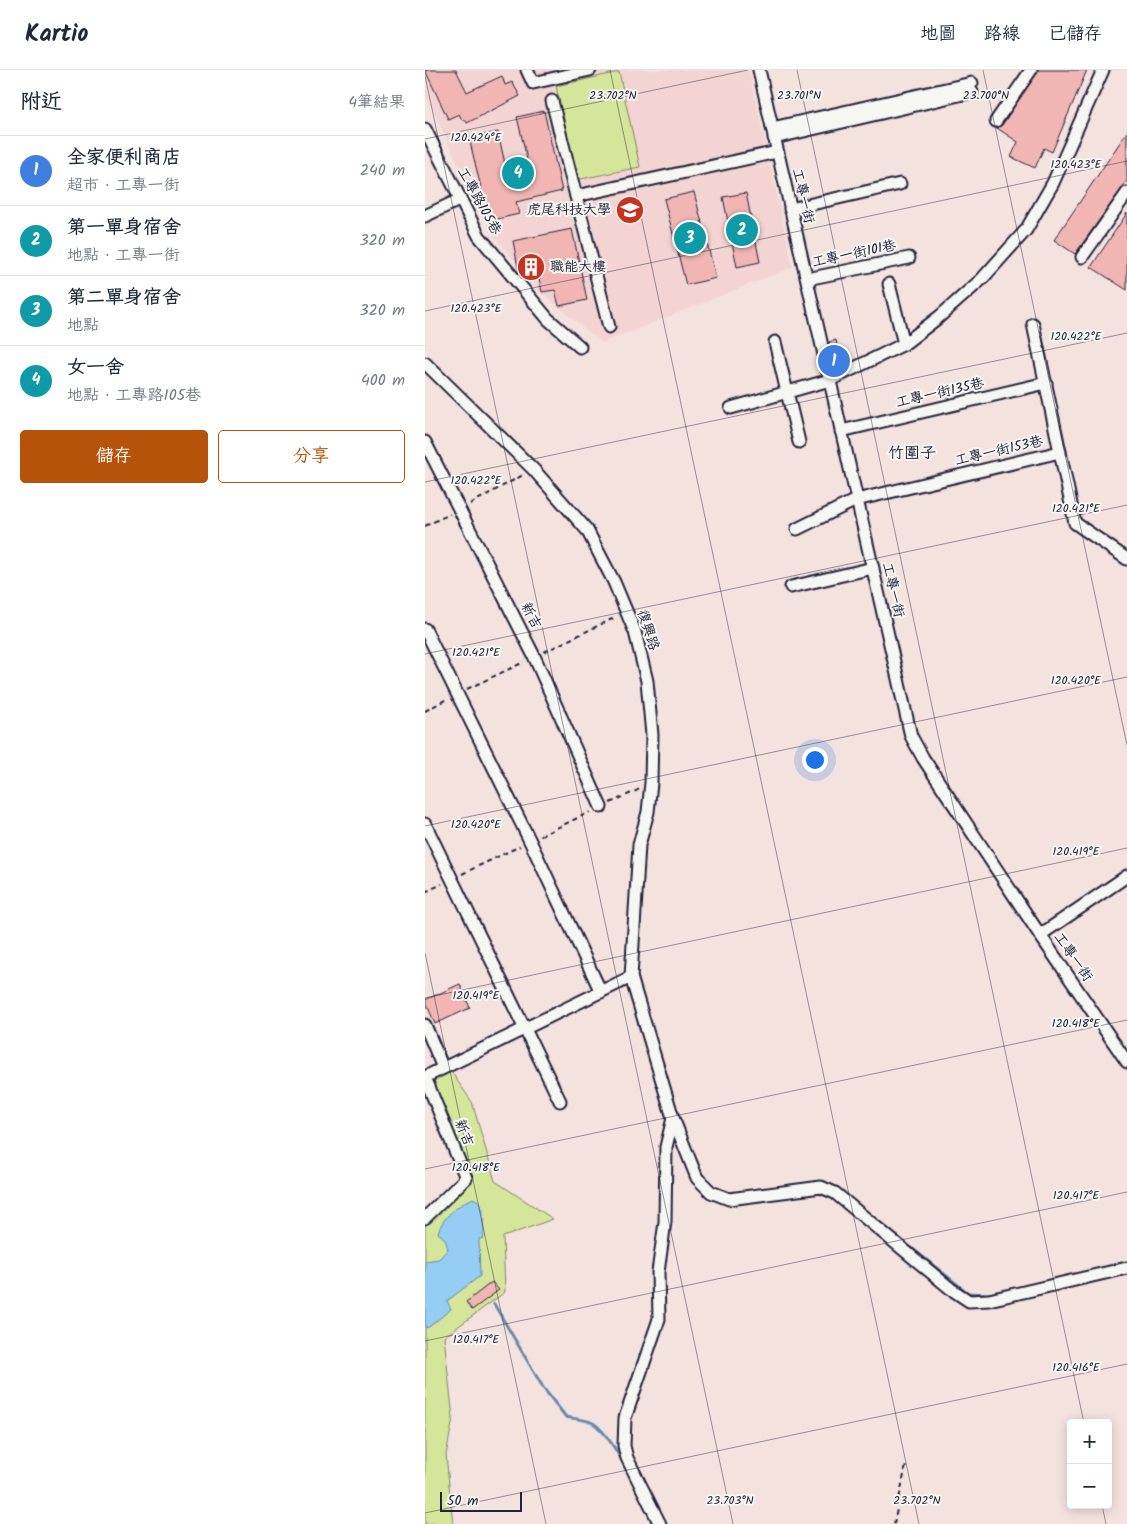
<!DOCTYPE html>
<html lang="zh-TW">
<meta charset="utf-8">
<style>
body{margin:0;font-family:Kalam,"LXGW WenKai TC",sans-serif;background:#f2f2f3;color:#1f2937}
.controls{position:absolute;right:15px;bottom:15px;display:grid;overflow:hidden;border-radius:5px;box-shadow:0 2px 12px #0003}
.controls button{width:45px;height:45px;display:grid;place-items:center;padding:0;border:0;border-bottom:1px solid #e0e1e3;background:#fff;color:#1f2937;font:25px sans-serif}
.scale{position:absolute;left:15px;bottom:12px;width:82px;box-sizing:border-box;padding-left:5px;border:2px solid #22223b;border-top:0;font-size:14px;line-height:18px;white-space:nowrap;color:#22223b;-webkit-text-stroke:4px #f6f6f2;paint-order:stroke}
.you{position:absolute;left:389px;top:689px;width:18px;height:18px;margin:-12px;border:4px solid #fff;border-radius:50%;background:#1a73e8;box-shadow:0 0 0 8px #1a73e833}
.badge{display:grid;place-items:center;width:32px;height:32px;border-radius:50%;background:#b45309;color:#fff;font-size:16px;font-weight:700}
.pin{position:absolute;translate:-50% -50%;border:2px solid #fff;box-shadow:0 1px 5px #0006}
.list{margin:0;padding:0;list-style:none}
h2{display:flex;justify-content:space-between;align-items:center;height:65px;margin:0;padding:0 20px;font-size:21px}
h2 small{font-size:16px;font-weight:400;color:#747a83}
.list li{display:grid;grid-template-columns:32px 1fr auto;gap:15px;align-items:center;box-sizing:border-box;height:70px;padding:0 20px;border-top:1px solid #e0e1e3}
.list b{display:block;font-size:19px;white-space:nowrap}
.list p{margin:0;font-size:16px;white-space:nowrap;color:#747a83}
.list em{font-size:16px;font-style:normal;color:#747a83}
.actions{display:flex;gap:10px;padding:15px 20px}
.actions a{flex:1;padding:11px 0;border:1px solid #b45309;border-radius:5px;text-align:center;font-size:18px;color:#b45309}
.actions .main{background:#b45309;color:#fff}
.map{position:relative;flex:none;width:702px;height:1454px;overflow:hidden}
header{display:flex;align-items:center;gap:30px;box-sizing:border-box;height:70px;padding:0 25px;background:#fff;border-bottom:1px solid #e0e1e3}
header strong{font-size:24px}
nav{display:flex;gap:28px;margin-inline-start:auto;font-size:18px}
main{display:flex}
aside{flex:1;background:#fff}
.map>svg:first-child{display:block}
.built{fill:#f3d4d2}
.green{fill:#d5e69a;stroke:#7c846a}
.water{fill:#95cdf4;stroke:#6789aa}
.lines{fill:none;stroke-linecap:round;stroke-linejoin:round}
.stream{stroke:#6789aa;stroke-width:3}
.building{fill:#f1b5b3;stroke:#22223b}
.minor-casing{stroke:#22223b;stroke-width:15}
.path{stroke:#22223b;stroke-width:2;stroke-dasharray:5 4;stroke-linecap:butt}
.minor{stroke:#f6f6f2;stroke-width:11}
.ticks{fill:none;stroke:#22223b;stroke-width:1;stroke-opacity:0.45}
.labels{text-anchor:middle;dominant-baseline:central;stroke-width:4;stroke-linejoin:round;paint-order:stroke}
.street-label{font-size:14px;fill:#22223b;stroke:#f6f6f2}
.poi-label{font-size:14px;fill:#22223b;stroke:#f6f6f2;text-anchor:end}
.quarter-label{font-size:16px;fill:#22223b;stroke:#f6f6f2}
.ticks-label{font-size:12px;text-anchor:middle;fill:#22223b;stroke:#f6f6f2;stroke-width:4;stroke-linejoin:round;paint-order:stroke}
</style>
<header>
<strong>Kartio</strong>
<nav><a>地圖</a><a>路線</a><a>已儲存</a></nav>
</header>
<main>
<aside>
<h2>附近<small>4筆結果</small></h2>
<ul class="list">
<li><span class="badge" style="background:#3f7fe0">1</span><div><b>全家便利商店</b><p>超市 · 工專一街</p></div><em>240 m</em></li>
<li><span class="badge" style="background:#0f9aa8">2</span><div><b>第一單身宿舍</b><p>地點 · 工專一街</p></div><em>320 m</em></li>
<li><span class="badge" style="background:#0f9aa8">3</span><div><b>第二單身宿舍</b><p>地點</p></div><em>320 m</em></li>
<li><span class="badge" style="background:#0f9aa8">4</span><div><b>女一舍</b><p>地點 · 工專路105巷</p></div><em>400 m</em></li>
</ul>
<div class="actions"><a class="main">儲存</a><a>分享</a></div>
</aside>
<div class="map">
<svg width="702" height="1454" viewBox="0 0 702 1454">
<rect width="100%" height="100%" fill="#f4e2df"/>
<filter id="ink" filterUnits="userSpaceOnUse"><feTurbulence type="fractalNoise" baseFrequency=".02" numOctaves="2"/><feDisplacementMap in="SourceGraphic" scale="10" xChannelSelector="R" yChannelSelector="G"/><feConvolveMatrix kernelMatrix="1 2 1 2 8 2 1 2 1" color-interpolation-filters="sRGB"/></filter>
<g filter="url(#ink)">
<polygon class="built" points="0,0 324,0 368,197 177,273 112,219 65,160 0,24"/>
<g class="green">
<polygon points="194,2 215,97 151,110 131,16"/>
<polygon points="25,1000 47,1032 70,1111 128,1149 78,1167 80,1222 19,1267 28,1348 21,1385 28,1454 0,1454 0,1155 14,1138 48,1109 7,1013 7,1010"/>
</g>
<path class="water" d="M48,1128L55,1132L58,1141L59,1168L54,1169L55,1206L22,1231L26,1239L4,1257L0,1258V1191L14,1189L23,1179L20,1169L13,1163C17,1147 33,1135 48,1128Z"/>
<g class="lines">
<g class="stream">
<polyline points="444,1144 543,1223 566,1224 582,1220"/>
<path d="M69,1234L119,1319L141,1347C149,1349 161,1349 168,1353C190,1367 216,1429 228,1454"/>
</g>
</g>
<g class="building">
<polygon points="0,0 31,0 42,22 77,6 80,15 87,12 95,26 42,53 40,50 37,50 34,44 23,49"/>
<polygon points="613,0 662,0 627,82 619,78 610,98 586,87 593,72 572,58 577,55"/>
<polygon points="119,41 137,121 91,132 94,144 64,151 44,68 73,62 80,94 102,89 92,47"/>
<polygon points="702,62 702,111 650,184 629,170"/>
<polygon points="269,122 291,208 261,215 239,129"/>
<polygon points="321,123 335,192 312,197 298,127"/>
<polygon points="702,143 702,220 666,197"/>
<polygon points="147,159 162,230 134,236 130,220 117,222 112,199 94,203 88,171"/>
<polygon points="411,270 416,296 410,299 404,272"/>
<polygon points="35,914 45,938 10,954 0,930"/>
<polygon points="67,1212 74,1220 47,1240 41,1232"/>
</g>
<g class="lines">
<defs>
<g id="minor">
<polyline points="102,0 108,13 165,0"/>
<polyline points="334,0 486,666 498,688 615,865 702,992"/>
<polyline points="127,31 184,257"/>
<polyline points="571,51 606,0"/>
<polyline points="347,58 547,13"/>
<polyline points="0,59 54,166 123,249 155,277"/>
<polyline points="349,68 547,22"/>
<polyline points="151,126 352,82"/>
<polyline points="365,139 475,114"/>
<polyline points="0,146 34,130"/>
<polyline points="657,187 702,123"/>
<polyline points="382,209 484,188"/>
<polyline points="464,214 479,274"/>
<polyline points="608,254 650,453 702,489"/>
<polyline points="350,272 374,372"/>
<polyline points="0,293 109,400 162,460 189,512 210,562 222,611 227,665 226,713 223,742 214,775 206,907 248,1048 241,1077 240,1152 233,1202 234,1249 200,1348 199,1376 202,1388 235,1454"/>
<polyline points="306,338 405,310 479,274 514,247 557,209 601,160 628,113 678,0"/>
<polyline points="416,361 621,313"/>
<polyline points="0,372 109,586 176,737"/>
<polyline points="372,459 431,430 635,382"/>
<polyline points="366,517 448,498"/>
<polyline points="0,559 105,771 176,922"/>
<polyline points="0,754 135,1031"/>
<polyline points="615,865 702,806"/>
<polyline points="0,955 18,998"/>
<polyline points="0,1007 206,907"/>
<polyline points="0,1007 41,1108 0,1148"/>
<polyline points="248,1048 272,1108 286,1122 304,1129 396,1117 410,1123 526,1219 544,1231 564,1230 702,1198"/>
</g>
</defs>
<use href="#minor" class="minor-casing"/>
<g class="path">
<polyline points="45,434 98,405"/>
<polyline points="0,456 25,444"/>
<polyline points="119,582 191,547"/>
<polyline points="42,619 99,592"/>
<polyline points="0,641 22,629"/>
<polyline points="185,733 215,719"/>
<polyline points="115,766 165,742"/>
<polyline points="37,804 95,776"/>
<polyline points="0,822 17,814"/>
<polyline points="469,1454 481,1395"/>
</g>
<use href="#minor" class="minor"/>
</g>
</g>
<path class="ticks" d="M185,0L494,1454M372,0L659,1353M558,0L702,675M0,6L308,1454M0,69L323,0M0,241L702,91M0,412L702,263M0,584L702,435M0,756L702,607M0,883L121,1454M0,928L702,778M0,1099L702,950M0,1271L702,1122M677,1435L681,1454M0,1443L702,1294"/>
<defs>
<symbol id="university-disc" viewBox="-11 -11 22 22"><circle r="9.5" fill="#c8321e" stroke="#f6f6f2"/><path d="M0-5L7-2L0 1L-7-2ZM-4 1L0 2.5L4 1V4Q0 6-4 4Z" fill="#fff"/></symbol>
<symbol id="building-disc" viewBox="-11 -11 22 22"><circle r="9.5" fill="#c8321e" stroke="#f6f6f2"/><path d="M-4-6H4V6H1V3H-1V6H-4ZM-2.5-4.3h1.7v1.8h-1.7ZM.8-4.3h1.7v1.8H.8ZM-2.5-1h1.7V.8h-1.7ZM.8-1h1.7V.8H.8Z" fill="#fff"/></symbol>
</defs>
<g fill-rule="evenodd">
<use href="#university-disc" x="189" y="124" width="32" height="32"/>
<use href="#building-disc" x="90" y="181" width="32" height="32"/>
</g>
<g class="labels">
<g class="street-label">
<text transform="translate(378 126) rotate(77)">工專一街</text>
<text transform="translate(54 131) rotate(61)">工專路105巷</text>
<text transform="translate(429 184) rotate(-12)">工專一街101巷</text>
<text transform="translate(515 323) rotate(-13)">工專一街135巷</text>
<text transform="translate(574 381) rotate(-13)">工專一街153巷</text>
<text transform="translate(468 520) rotate(77)">工專一街</text>
<text transform="translate(106 546) rotate(63)">新吉</text>
<text transform="translate(223 560) rotate(72)">復興路</text>
<text transform="translate(648 887) rotate(55)">工專一街</text>
<text transform="translate(39 1063) rotate(68)">新吉</text>
</g>
<g class="poi-label">
<text x="186" y="140">虎尾科技大學</text>
<text x="125" y="197" text-anchor="start">職能大樓</text>
</g>
<g class="quarter-label">
<text x="487" y="383">竹圍子</text>
</g>
</g>
<g class="ticks-label">
<text x="188" y="29">23.702°N</text>
<text x="374" y="29">23.701°N</text>
<text x="561" y="29">23.700°N</text>
<text x="51" y="71">120.424°E</text>
<text x="651" y="98">120.423°E</text>
<text x="51" y="242">120.423°E</text>
<text x="651" y="270">120.422°E</text>
<text x="51" y="414">120.422°E</text>
<text x="651" y="442">120.421°E</text>
<text x="51" y="586">120.421°E</text>
<text x="651" y="614">120.420°E</text>
<text x="51" y="758">120.420°E</text>
<text x="651" y="785">120.419°E</text>
<text x="51" y="929">120.419°E</text>
<text x="651" y="957">120.418°E</text>
<text x="51" y="1101">120.418°E</text>
<text x="651" y="1129">120.417°E</text>
<text x="51" y="1273">120.417°E</text>
<text x="651" y="1301">120.416°E</text>
<text x="305" y="1434">23.703°N</text>
<text x="492" y="1434">23.702°N</text>
</g>
</svg>
<div class="controls">
<button>+</button>
<button>−</button>
</div>
<div class="scale">50 m</div>
<div class="you"></div>
<div class="pin badge" style="left:409px;top:291px;background:#3f7fe0">1</div>
<div class="pin badge" style="left:317px;top:160px;background:#0f9aa8">2</div>
<div class="pin badge" style="left:265px;top:168px;background:#0f9aa8">3</div>
<div class="pin badge" style="left:93px;top:103px;background:#0f9aa8">4</div>
</div>
</main>
